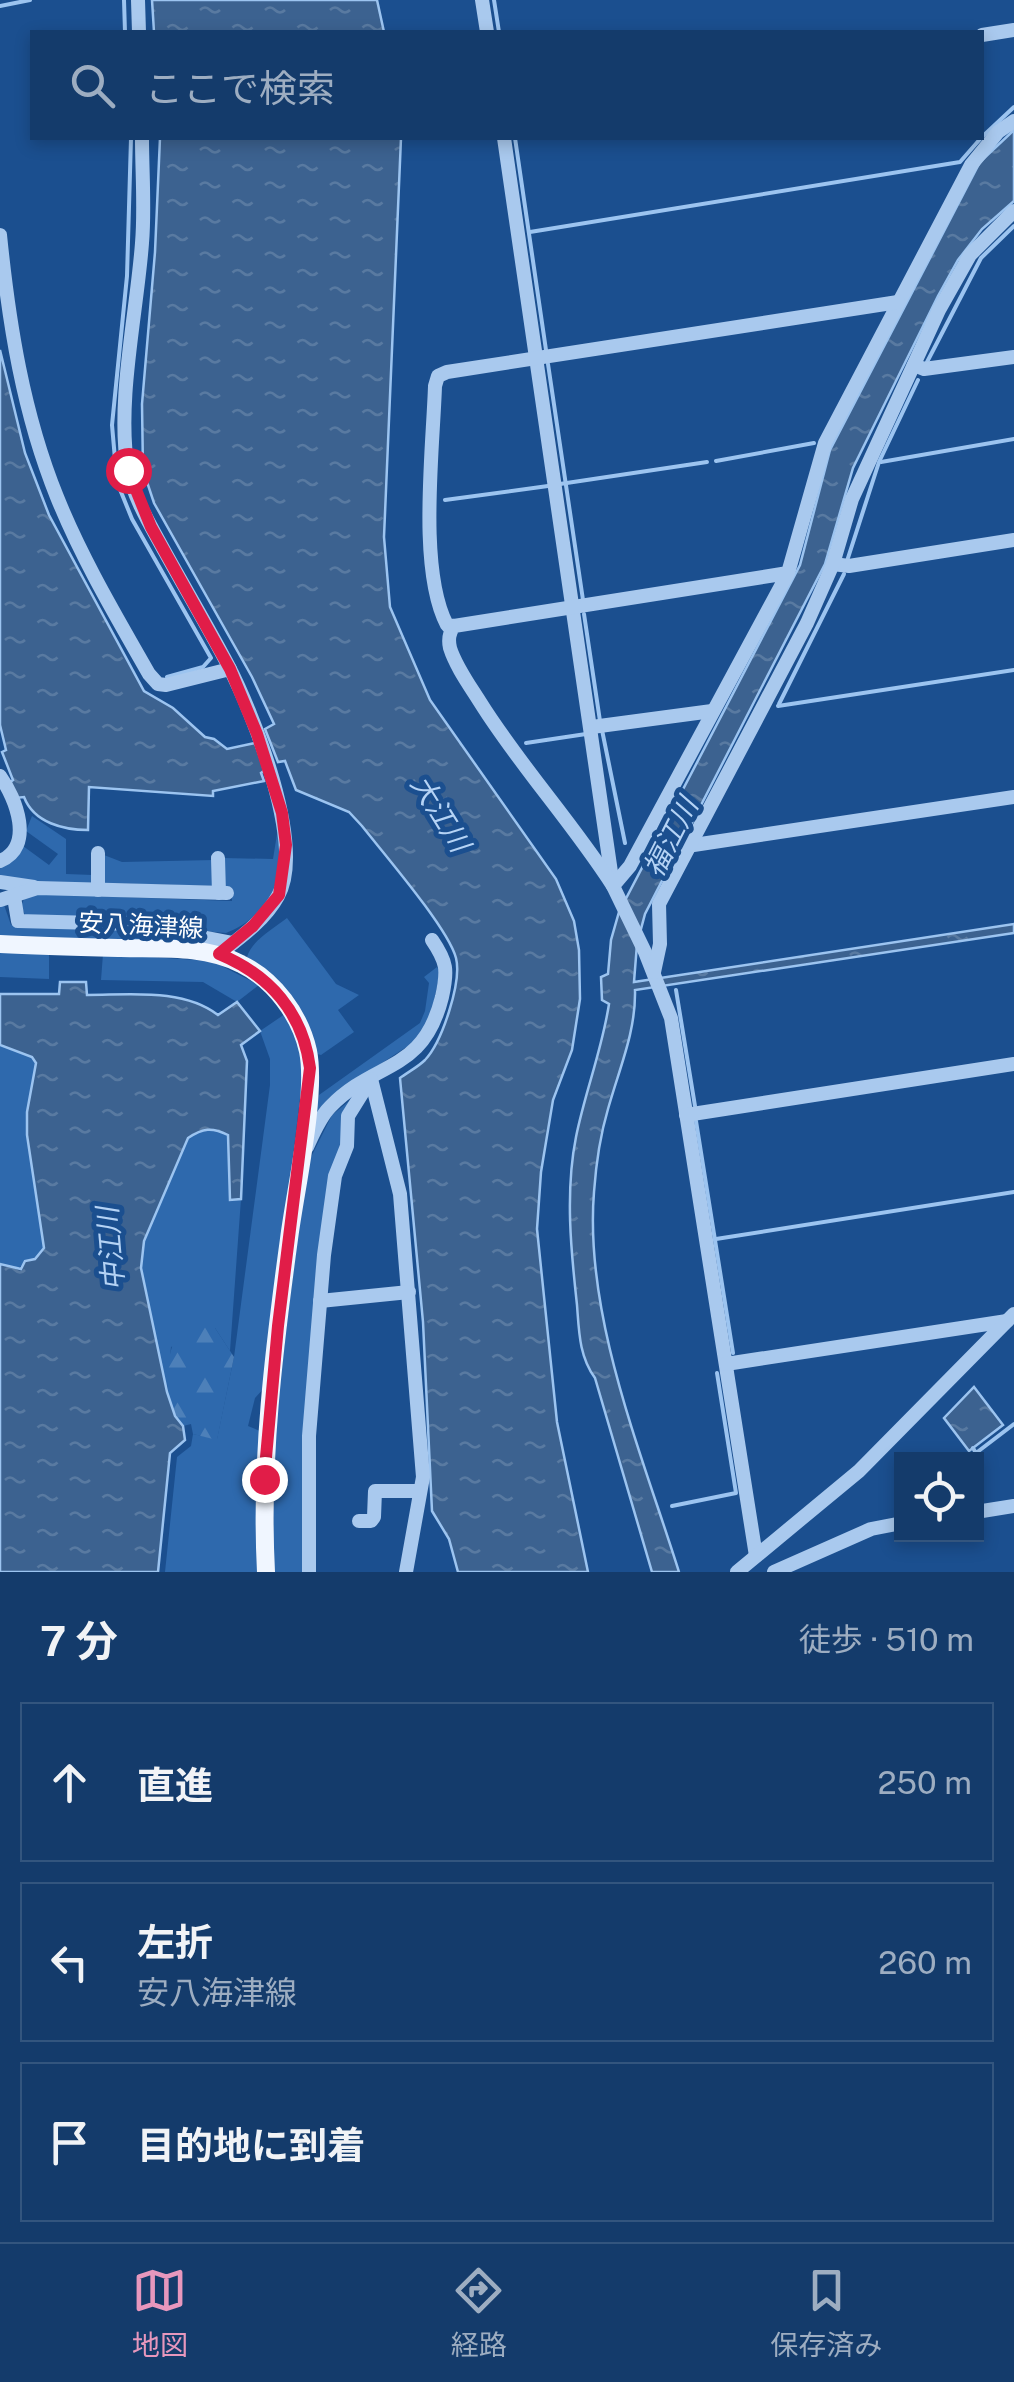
<!DOCTYPE html>
<html lang="ja">
<meta charset="utf-8">
<style>
body{margin:0;font-family:"Public Sans","Noto Sans JP",sans-serif;background:#1d4271;color:#f1f3f6}
.controls{position:absolute;right:30px;bottom:30px;display:grid;overflow:hidden;border-radius:0px;box-shadow:0 5px 15px #0003}
.controls button{width:90px;height:90px;display:grid;place-items:center;padding:0;border:0;border-bottom:2px solid #33557e;background:#143b6b;color:#f1f3f6;font:50px sans-serif}
.stop{position:absolute;width:30px;height:30px;margin:-22px;border:8px solid #e11d48;border-radius:50%;background:#fff}
.stop.end{background:#e11d48;border-color:#fff;box-shadow:0 2px 10px #0008}
.list{margin:0;padding:0;list-style:none}
h2{display:flex;justify-content:space-between;align-items:center;height:130px;margin:0;padding:0 40px;font-size:42px}
h2 small{font-size:32px;font-weight:400;color:#9dadc1}
.list li{display:grid;grid-template-columns:65px 1fr auto;gap:30px;align-items:center;box-sizing:border-box;height:160px;margin:0 20px 20px;padding:0 20px;border:2px solid #33557e;border-radius:0px}
.list b{display:block;font-size:38px;white-space:nowrap}
.list p{margin:0;font-size:32px;white-space:nowrap;color:#9dadc1}
.list em{font-size:32px;font-style:normal;color:#9dadc1}
.icon{flex:none;width:55px;height:55px;fill:none;stroke:currentColor;stroke-width:2;stroke-linecap:round;stroke-linejoin:round}
.map{position:relative;flex:none;width:1014px;height:1572px;overflow:hidden}
.search{position:absolute;background:#143b6b;box-shadow:0 5px 15px #0003;left:30px;right:30px;top:30px;height:110px;display:flex;align-items:center;gap:25px;box-sizing:border-box;padding:0 35px;border-radius:0px;color:#9dadc1;font-size:38px}
.sheet{height:670px;background:#143b6b}
nav{display:flex;justify-content:space-around;align-items:center;box-sizing:border-box;height:140px;border-top:2px solid #33557e;background:#143b6b;font-size:28px;color:#9dadc1}
nav a{display:grid;justify-items:center;gap:5px}
nav .on{color:#e797bd}
.map>svg:first-child{display:block}
.grass{fill:#2e69ad}
.forest{fill:url(#forest-firs)}
.water{fill:url(#water-ripples);stroke:#9cc4f0;stroke-width:2.5}
.lines{fill:none;stroke-linecap:round;stroke-linejoin:round}
.stream{stroke:#9cc4f0;stroke-width:4}
.minor{stroke:#a9c9ee;stroke-width:14}
.major{stroke:#f0f6ff;stroke-width:18}
.route{stroke:#e11d48;stroke-width:12}
.labels{text-anchor:middle;dominant-baseline:central;stroke-width:10;stroke-linejoin:round;paint-order:stroke}
.street-label{font-size:25px;fill:#fff;stroke:#1b4f8f}
.water-label{font-size:28px;font-style:italic;fill:#b5d3f5;stroke:#1b4f8f}
</style>
<div class="map">
<svg width="1014" height="1572" viewBox="0 0 1014 1572">
<defs>
<pattern id="forest-firs" width="22" height="20" patternUnits="userSpaceOnUse" patternTransform="scale(2.5)"><rect width="22" height="20" fill="#2e69ad"/><path d="M5 1l3.5 6h-7zM16 11l3.5 6h-7z" fill="#4d80b9"/></pattern>
<pattern id="water-ripples" width="26" height="14" patternUnits="userSpaceOnUse" patternTransform="scale(2.5)"><rect width="26" height="14" fill="#3c6290"/><path d="M2 4q2-2 4 0t4 0M15 11q2-2 4 0t4 0" fill="none" stroke="#597aa1"/></pattern>
</defs>
<rect width="100%" height="100%" fill="#1b4f8f"/>
<g class="grass">
<polygon points="32,816 66,839 66,874 93,875 93,887 0,879 0,865 23,846 49,865 58,854 26,831"/>
<path d="M278,828C279,840 282,855 281,868C278,897 253,923 226,933L25,915L21,906L24,899L37,894L232,901V892L224,887L223,858L273,859Z"/>
<polygon points="104,855 122,862 214,860 216,886 105,883"/>
<polygon points="3,902 11,925 129,928 203,942 0,937 0,903"/>
<path d="M287,918L336,984L359,995L338,1010L354,1032L321,1055L317,1054C302,1011 287,981 247,957C252,940 273,929 287,918Z"/>
<polygon points="0,951 49,952 49,979 0,977"/>
<polygon points="103,954 212,961 259,985 237,1002 203,982 101,980"/>
<polygon points="437,967 440,972 430,1020 414,1042 330,1097 313,1120 319,1095 420,1023 425,1011 429,983 424,977"/>
<polygon points="285,1014 300,1048 302,1082 265,1387 255,1398 248,1426 260,1431 258,1572 165,1572 177,1457 191,1446 193,1434 217,1439 234,1357 270,1085 270,1059 260,1031"/>
<polygon points="0,1045 32,1057 36,1063 27,1112 27,1135 44,1249 36,1259 15,1269 0,1264"/>
<polygon points="354,1097 344,1146 332,1177 305,1572 273,1572 275,1425 306,1167 332,1115"/>
<polygon points="215,1128 228,1135 230,1200 241,1199 230,1351 215,1328 171,1347 167,1393 141,1268 144,1241 188,1137 202,1129"/>
</g>
<path class="forest" d="M198,1327L215,1328L234,1357L217,1440L193,1434L191,1424L183,1426C161,1400 165,1359 178,1330Z"/>
<g class="water">
<polygon points="152,0 377,0 384,32 154,32"/>
<path d="M1014,130V201L982,229L958,260L938,296L853,468L825,564L645,914L637,944L634,982L1014,924V933L635,990C636,1032 619,1069 608,1109C600,1136 596,1164 594,1192C584,1316 642,1454 679,1572H652L595,1378C579,1356 579,1331 577,1305C571,1251 565,1192 576,1137C585,1092 602,1050 609,1004L602,1000L601,977L608,974L611,940L619,912L800,565L830,450L980,162Z"/>
<path d="M160,138H401L384,537L390,607L430,700L556,879L574,921L579,950L580,999L572,1050L553,1100L541,1172L537,1229L557,1422L588,1572H458L449,1539L432,1511L423,1322L400,1078C408,1072 418,1067 425,1060C442,1042 462,982 456,958C448,928 384,854 362,826L349,812L296,790L285,761L278,762L265,729L274,724L252,677L154,503L143,470L142,404L155,252Z"/>
<path d="M0,350L25,453L49,515L144,691L173,708L205,737L214,739L227,749L255,743L265,770L261,773L264,781L213,791V796L89,787L88,830C64,830 34,823 24,797L15,798L9,783L13,780L2,752L6,750L0,725Z"/>
<path d="M60,982H86L87,995C130,995 183,988 218,1015L237,1002L260,1031L241,1045L247,1061L241,1199L230,1200L228,1135C212,1127 203,1128 188,1138L144,1241L141,1268L167,1392L175,1416L183,1426L185,1440L170,1453L158,1572H0V1264L21,1269L25,1261L35,1259L44,1248L27,1135V1112L36,1063L32,1057L0,1045V994H59Z"/>
<polygon points="974,1387 1003,1425 969,1451 944,1418"/>
</g>
<g class="lines">
<g class="stream">
<polyline points="124,0 125,32"/>
<polyline points="494,0 499,32"/>
<polyline points="0,6 30,0"/>
<polyline points="982,137 1014,107"/>
<polyline points="131,138 127,276 112,425 117,482 132,519 211,658 203,667 167,677"/>
<polyline points="515,138 546,350"/>
<polyline points="530,232 960,162 981,138"/>
<polyline points="548,364 583,600"/>
<polyline points="926,364 981,258 1014,226"/>
<polyline points="716,461 814,443"/>
<polyline points="881,462 1014,439"/>
<polyline points="560,484 707,462"/>
<polyline points="445,500 548,486"/>
<polyline points="847,561 879,462 918,380"/>
<polyline points="584,614 600,721"/>
<polyline points="779,704 844,574"/>
<polyline points="778,706 1014,670"/>
<polyline points="602,730 625,843"/>
<polyline points="526,743 586,734"/>
<polyline points="676,990 695,1106"/>
<polyline points="696,1121 733,1353"/>
<polyline points="716,1239 1014,1192"/>
<polyline points="973,1448 976,1453 1014,1424"/>
<polyline points="672,1506 736,1493 717,1373"/>
</g>
<g class="minor">
<polyline points="138,0 139,32"/>
<polyline points="482,0 487,32"/>
<polyline points="982,35 1014,30"/>
<path d="M142,138C142,172 145,209 142,243C137,312 116,403 128,470C134,499 151,526 165,552C186,590 208,627 228,665C253,713 306,846 278,896C265,920 240,938 219,954"/>
<polyline points="504,138 613,886 645,952 671,1018 756,1556"/>
<path d="M0,235C9,324 23,413 57,497C82,559 116,616 149,674L158,684L166,685L230,669"/>
<polyline points="914,365 924,369 1014,357"/>
<polyline points="833,564 849,566 1014,540"/>
<path d="M788,573L454,626C449,633 448,639 450,648C456,667 470,686 480,702C520,766 572,822 613,886L630,866L788,573L825,443L971,165L998,132L1014,121"/>
<path d="M454,626L447,625C418,570 433,449 435,386L438,376L447,372L898,302"/>
<polyline points="592,727 712,711"/>
<path d="M0,776C16,798 35,847 0,861"/>
<polyline points="687,846 1014,797"/>
<polyline points="218,858 219,893"/>
<polyline points="0,882 34,887"/>
<polyline points="98,890 98,853"/>
<polyline points="14,897 18,921 135,924 233,943"/>
<polyline points="0,900 37,888 227,893"/>
<polyline points="654,972 660,944 659,904 807,623 833,564 852,499 939,310 970,255 1014,211"/>
<polyline points="371,1079 400,1194 423,1477 406,1572"/>
<polyline points="686,1115 1014,1064"/>
<path d="M307,1147C313,1134 320,1117 330,1107C375,1060 423,1074 442,997C448,970 447,962 432,940"/>
<polyline points="320,1301 409,1292"/>
<polyline points="726,1364 1007,1321"/>
<polyline points="976,1512 1014,1506"/>
<polyline points="359,1521 371,1521 374,1517 375,1491 420,1491"/>
<polyline points="309,1572 309,1436 324,1255 335,1176 347,1146 348,1116 371,1079"/>
<polyline points="737,1572 859,1471 1014,1314"/>
<polyline points="774,1572 871,1529 902,1523"/>
</g>
<path class="major" d="M0,944C40,946 81,947 121,948C161,949 204,945 241,964C274,980 300,1015 308,1051C317,1096 295,1191 289,1239C274,1349 260,1461 266,1572"/>
</g>
<g class="lines">
<path class="route" d="M128,470L151,527L230,669L257,734L282,813L286,845L279,895L253,926L219,954C270,975 303,1013 310,1068L278,1326L264,1479"/>
</g>
<g class="labels">
<g class="street-label">
<text transform="translate(141 925) rotate(3)">安八海津線</text>
</g>
<g class="water-label">
<text transform="translate(441 813) rotate(58)">大江川</text>
<text transform="translate(670 837) rotate(-63)">福江川</text>
<text transform="translate(110 1249) rotate(-95)">中江川</text>
</g>
</g>
</svg>
<div class="controls">
<button><svg class="icon" aria-label="locate" viewBox="0 0 24 24"><circle cx="12" cy="12" r="6"/><path d="M12 2v4M12 18v4M2 12h4M18 12h4"/></svg></button>
</div>
<div class="stop" style="left:128px;top:470px"></div>
<div class="stop end" style="left:264px;top:1479px"></div>
<div class="search"><svg class="icon" aria-label="search" viewBox="0 0 24 24"><circle cx="10" cy="10" r="6"/><path d="M15 15l6 6"/></svg>ここで検索</div>
</div>
<section class="sheet">
<h2>7 分<small>徒歩 · 510 m</small></h2>
<ul class="list">
<li><svg class="icon" aria-label="ahead" viewBox="0 0 24 24"><path d="M12 20V5M6 11l6-6 6 6"/></svg><div><b>直進</b></div><em>250 m</em></li>
<li><svg class="icon" aria-label="left" viewBox="0 0 24 24"><path d="M17 20v-9H6M10 6l-5 5 5 5"/></svg><div><b>左折</b><p>安八海津線</p></div><em>260 m</em></li>
<li><svg class="icon" aria-label="arrive" viewBox="0 0 24 24"><path d="M6 21V4h12l-3 4 3 4H6"/></svg><div><b>目的地に到着</b></div></li>
</ul>
</section>
<nav>
<a class="on"><svg class="icon" aria-label="map" viewBox="0 0 24 24"><path d="M3 6l6-2 6 2 6-2v14l-6 2-6-2-6 2zM9 4v14M15 6v14"/></svg>地図</a>
<a><svg class="icon" aria-label="directions" viewBox="0 0 24 24"><path d="M12 3l9 9-9 9-9-9zM9 14v-3h6M13 9l2 2-2 2"/></svg>経路</a>
<a><svg class="icon" aria-label="saved" viewBox="0 0 24 24"><path d="M7 4h10v16l-5-4-5 4z"/></svg>保存済み</a>
</nav>
